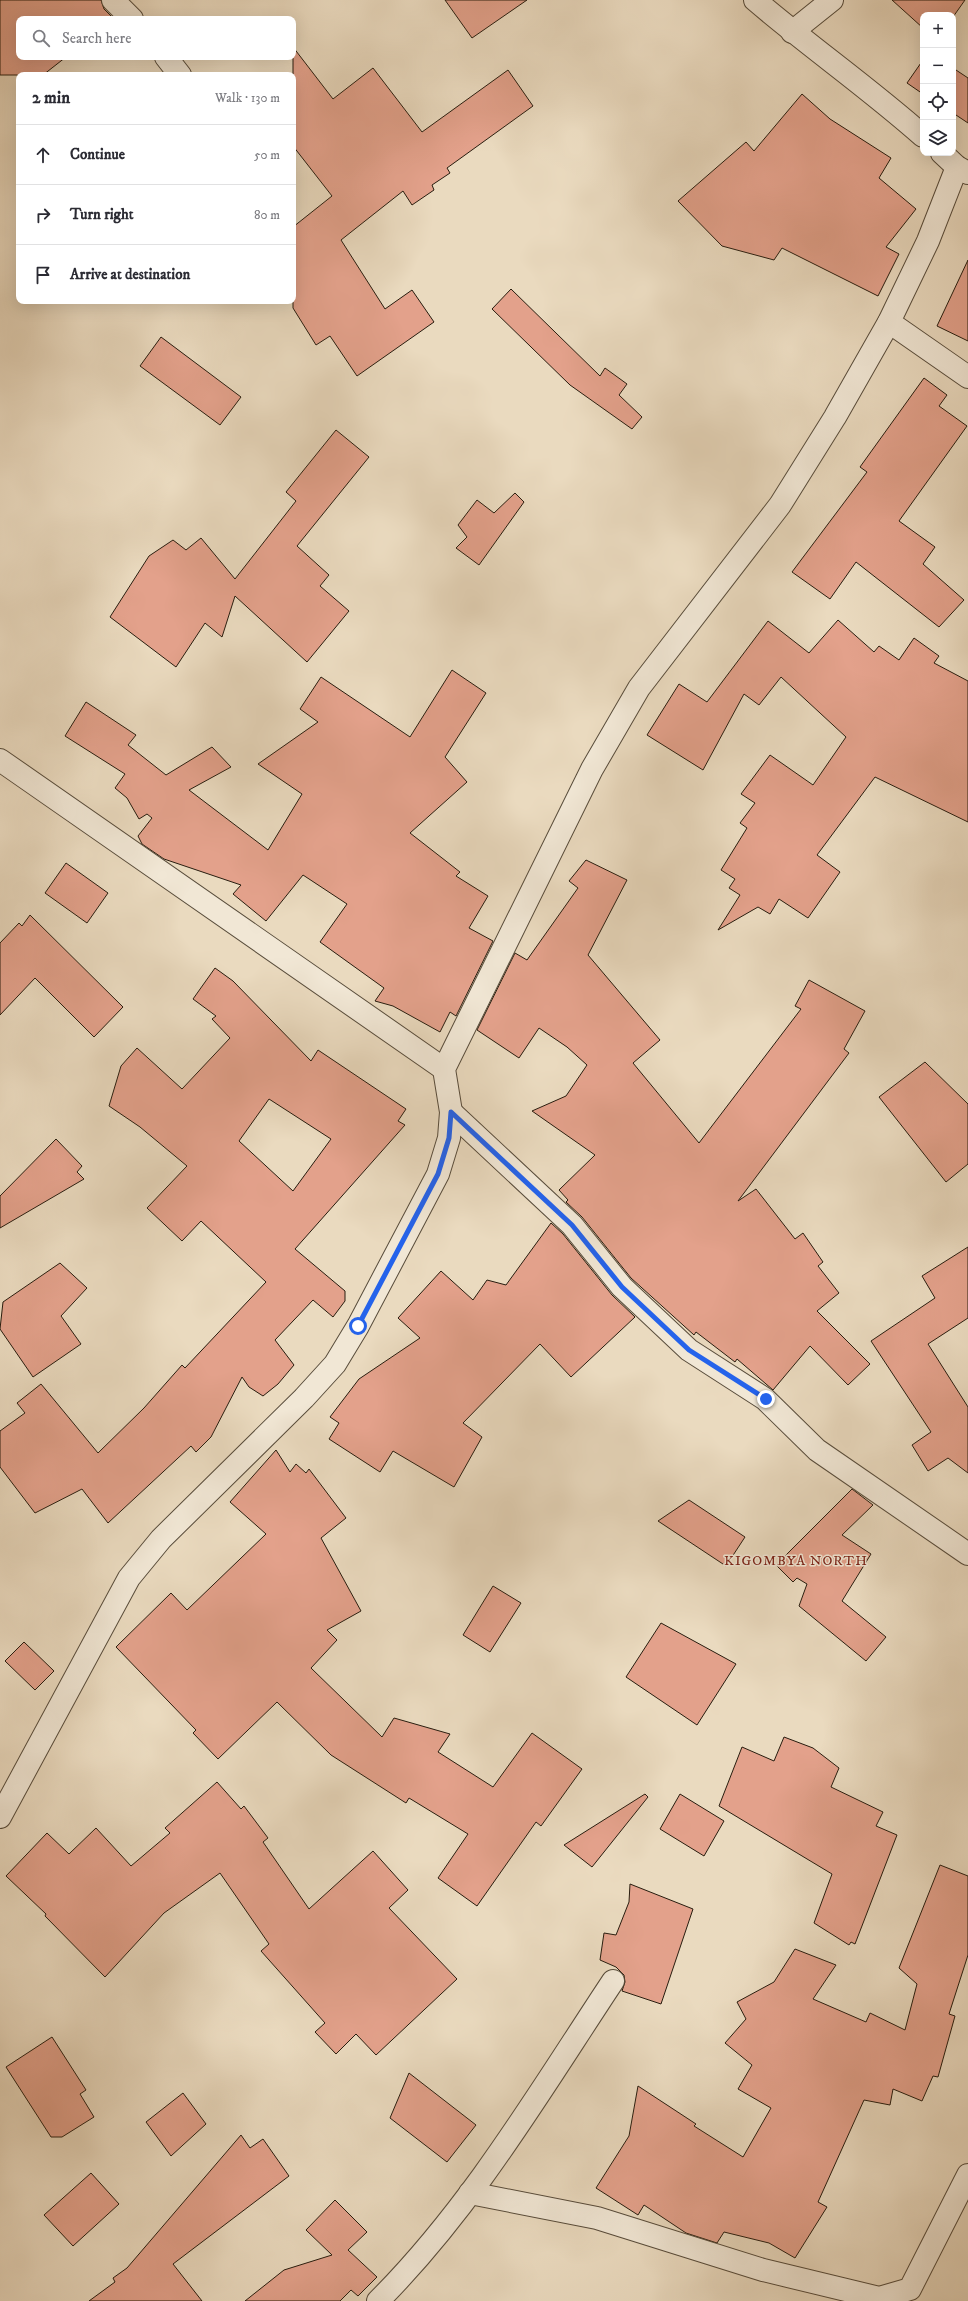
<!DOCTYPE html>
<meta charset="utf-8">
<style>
body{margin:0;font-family:"IM FELL DW Pica",serif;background:#f2f2f3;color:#2b2b33}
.controls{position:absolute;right:12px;top:12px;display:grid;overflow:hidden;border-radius:8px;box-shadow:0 4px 16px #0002}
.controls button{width:36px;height:36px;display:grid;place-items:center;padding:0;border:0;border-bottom:1px solid #e1e1e2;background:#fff;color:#2b2b33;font:20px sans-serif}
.stop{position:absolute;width:12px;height:12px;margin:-9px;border:3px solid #2563eb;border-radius:50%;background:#fff}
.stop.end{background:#2563eb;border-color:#fff;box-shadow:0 1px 4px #0008}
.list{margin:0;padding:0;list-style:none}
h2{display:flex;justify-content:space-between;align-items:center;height:52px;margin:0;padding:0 16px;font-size:17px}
h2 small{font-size:13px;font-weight:400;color:#7c7c81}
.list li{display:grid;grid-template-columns:26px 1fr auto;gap:12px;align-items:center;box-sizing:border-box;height:60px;padding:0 16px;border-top:1px solid #e1e1e2}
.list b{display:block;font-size:15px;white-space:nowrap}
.list em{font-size:13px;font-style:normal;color:#7c7c81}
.icon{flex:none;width:22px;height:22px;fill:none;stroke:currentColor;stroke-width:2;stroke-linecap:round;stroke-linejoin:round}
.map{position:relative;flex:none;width:968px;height:2301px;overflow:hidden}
.search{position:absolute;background:#fff;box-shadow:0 4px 16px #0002;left:16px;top:16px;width:280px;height:44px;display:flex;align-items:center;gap:10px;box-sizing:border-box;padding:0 14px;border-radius:8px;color:#7c7c81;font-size:15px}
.panel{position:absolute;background:#fff;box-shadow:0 4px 16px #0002;left:16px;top:72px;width:280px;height:232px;border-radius:8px}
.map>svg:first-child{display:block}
.building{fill:#e3a18b;stroke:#281d0f;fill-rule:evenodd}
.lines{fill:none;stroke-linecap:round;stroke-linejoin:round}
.minor-casing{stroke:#584c3b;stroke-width:24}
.minor{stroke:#f1e7d5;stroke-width:22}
.route{stroke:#2563eb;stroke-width:5}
.labels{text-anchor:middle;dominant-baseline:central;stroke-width:3;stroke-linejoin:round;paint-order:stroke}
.quarter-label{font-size:14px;letter-spacing:1px;fill:#7a1f14;stroke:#f1e7d5}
</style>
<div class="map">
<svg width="968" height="2301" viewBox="0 0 968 2301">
<rect width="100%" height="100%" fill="#eadabf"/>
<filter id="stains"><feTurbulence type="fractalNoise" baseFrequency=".005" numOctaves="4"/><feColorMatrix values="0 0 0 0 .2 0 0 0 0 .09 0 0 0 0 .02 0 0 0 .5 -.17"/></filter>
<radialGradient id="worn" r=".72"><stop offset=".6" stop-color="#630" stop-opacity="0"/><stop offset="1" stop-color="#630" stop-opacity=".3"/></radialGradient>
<g class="building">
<polygon points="0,0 101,0 104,9 114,19 19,19 19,57 66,57 43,75 0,75"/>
<polygon points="445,0 527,0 472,38"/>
<polygon points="892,0 965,0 953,17 953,15 923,15 923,28"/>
<polygon points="293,47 333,99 373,68 422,132 508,70 533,106 447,168 450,173 432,185 434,190 412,205 403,191 341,240 385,309 412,290 434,322 357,376 330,336 316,345 293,308 293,227 332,196 293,146"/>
<polygon points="923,60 923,94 907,83"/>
<polygon points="953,68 968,78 968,123 953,113"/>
<polygon points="802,94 830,119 891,158 879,178 916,209 886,247 899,254 878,296 782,248 774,260 722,246 678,201 746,142 754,151"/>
<polygon points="968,260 968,341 937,326"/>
<polygon points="511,289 600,376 605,368 627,384 619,395 642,417 632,429 570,385 492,309"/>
<polygon points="161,337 241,397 220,425 140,366"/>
<polygon points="924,378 947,395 939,406 967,426 899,521 935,547 923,564 964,600 939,627 856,562 830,599 792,572 867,472 860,467"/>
<polygon points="336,430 369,457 297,546 329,575 320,586 349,611 307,662 235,596 222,637 205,623 176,667 110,617 149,556 173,540 186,550 201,538 235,579 296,501 286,492"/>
<polygon points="515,493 524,502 479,565 456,548 467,537 458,525 477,500 494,513"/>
<polygon points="838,620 874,652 879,646 899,660 914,638 939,656 934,663 968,681 968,822 875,777 817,855 840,872 808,918 779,899 770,914 758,907 718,930 740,895 729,888 735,879 721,870 747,828 740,823 755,803 741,794 770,755 813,785 846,737 781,677 759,705 744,694 703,770 647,735 679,684 707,702 768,621 809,653"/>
<polygon points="452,670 486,693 445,757 467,782 410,833 460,872 456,876 488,896 469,928 493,941 456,1016 450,1012 440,1032 393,1006 375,1001 384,988 320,942 347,904 303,875 266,921 233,894 241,885 164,859 142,844 138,836 152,818 147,814 139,819 127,798 115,788 125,774 65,736 86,702 136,735 128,745 166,775 212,747 231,767 189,790 268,850 302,794 258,764 318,722 300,709 321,677 410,737"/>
<polygon points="586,860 627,880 588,955 660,1040 633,1063 699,1143 801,1009 795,1006 809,980 865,1011 844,1049 849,1053 738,1201 756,1189 795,1239 803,1233 823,1262 818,1266 839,1293 817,1311 870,1364 848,1385 810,1346 773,1390 737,1359 735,1362 696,1332 694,1335 631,1278 582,1217 566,1202 568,1200 559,1190 595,1155 532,1111 566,1096 587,1065 567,1047 539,1028 519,1058 477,1030 515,953 527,960 578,888 569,881"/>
<polygon points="66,863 108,893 87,923 45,893"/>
<polygon points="30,915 123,1007 94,1037 35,978 0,1015 0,943 19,923 22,926"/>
<path d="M215,968L233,981L311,1061L318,1050L406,1109L398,1121L405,1125L295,1249L345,1291V1301L333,1317L313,1300L275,1340L294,1365L278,1384L263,1396L249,1387L242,1377L211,1437L196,1452L191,1446L108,1523L82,1489L35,1513L0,1467V1431L25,1413L17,1403L41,1384L98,1453L144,1408L182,1365L185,1368L266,1282L201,1221L182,1241L147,1208L187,1166L140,1127L109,1106L121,1066L137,1048L182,1089L230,1038L212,1019L216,1016L193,999ZM269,1099L331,1139L293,1191L239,1141Z"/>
<polygon points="925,1062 968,1104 968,1164 946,1182 879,1097"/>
<polygon points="56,1139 82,1166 77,1172 84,1179 0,1228 0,1196"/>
<polygon points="551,1223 563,1234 612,1295 635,1317 571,1377 540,1344 463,1423 482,1437 454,1487 393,1451 380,1472 329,1439 339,1423 330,1417 359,1379 420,1338 398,1318 441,1271 473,1300 487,1280 506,1285"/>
<polygon points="968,1247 968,1318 928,1344 968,1407 968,1473 948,1458 928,1471 912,1445 931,1432 871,1341 935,1298 922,1276"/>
<polygon points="60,1263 87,1288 61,1316 81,1344 33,1377 0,1329 3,1302"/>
<polygon points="276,1450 290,1472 296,1464 306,1473 309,1469 346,1518 321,1538 361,1611 327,1630 337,1640 311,1668 382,1737 394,1718 450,1734 438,1752 493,1787 532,1733 582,1769 541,1826 536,1822 477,1906 438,1878 468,1834 409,1798 406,1803 331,1755 277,1702 218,1759 193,1733 196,1730 116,1647 171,1593 187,1610 266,1534 230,1502"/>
<polygon points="852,1489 873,1505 842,1535 871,1554 842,1601 886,1637 866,1661 799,1606 807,1584 797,1578 793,1582 776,1565"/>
<polygon points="689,1500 745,1537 726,1566 658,1521"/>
<polygon points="493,1586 521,1603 490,1652 463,1635"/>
<polygon points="661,1623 736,1664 697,1725 626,1677"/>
<polygon points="24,1642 54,1671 35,1690 5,1661"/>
<polygon points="784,1737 813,1748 839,1768 831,1787 883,1812 876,1826 897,1835 855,1944 851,1942 849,1945 814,1923 832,1874 719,1806 742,1747 774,1761"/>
<polygon points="217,1782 241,1809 244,1806 268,1838 263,1842 309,1909 373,1851 408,1890 389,1908 457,1979 376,2055 356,2034 336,2054 315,2032 325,2023 261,1951 269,1944 220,1873 164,1913 105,1977 45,1916 46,1914 6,1876 47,1833 69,1854 96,1828 131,1866 170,1833 165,1828"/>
<polygon points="645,1794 648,1797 592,1867 564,1845"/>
<polygon points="680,1794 724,1821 704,1856 660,1829"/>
<polygon points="940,1865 968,1876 968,1955 949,2014 955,2016 938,2077 933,2076 922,2101 893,2089 890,2105 864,2100 818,2202 827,2207 795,2258 769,2243 724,2232 717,2243 686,2233 644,2205 638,2215 596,2188 629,2136 638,2086 696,2124 694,2126 743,2157 771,2108 738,2089 752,2065 725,2043 746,2019 737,2002 774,1982 795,1949 836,1965 813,1999 866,2022 870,2013 905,2030 917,1984 899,1968"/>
<polygon points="630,1884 693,1909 661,2004 622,1991 625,1982 624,1975 616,1967 600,1960 604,1933 616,1935 629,1902"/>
<polygon points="52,2037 86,2090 80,2094 94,2117 62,2137 51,2137 6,2067"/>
<polygon points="409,2073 476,2125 447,2162 390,2118"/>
<polygon points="183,2093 206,2124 171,2156 146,2122"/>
<polygon points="241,2135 250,2148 263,2139 289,2176 173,2264 202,2301 89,2301 115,2282 113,2278 127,2268"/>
<polygon points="91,2173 119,2204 73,2246 44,2215"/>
<polygon points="335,2200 367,2232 348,2250 377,2277 358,2296 351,2290 340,2301 245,2301 284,2270 332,2255 306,2230"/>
</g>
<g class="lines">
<defs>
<g id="minor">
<polyline points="113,0 132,19"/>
<path d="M755,0C810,47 869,88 923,136"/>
<polyline points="792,32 832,0"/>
<polyline points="166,57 180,75"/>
<polyline points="942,153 957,167 968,173"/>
<polyline points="889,322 968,377"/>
<polyline points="0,760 444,1069"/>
<polyline points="451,1112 572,1225 622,1287 689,1350 765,1399 817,1450 968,1554"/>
<polyline points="0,1817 129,1578 161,1539 304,1398 335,1364 358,1326 438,1174 449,1138 451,1112 444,1069 592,769 639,688 780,505 835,417 889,322 928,241 957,167"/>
<polyline points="470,2193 597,2218 763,2270 879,2298 910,2289 968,2175"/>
<path d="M378,2301C472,2207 540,2091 613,1981"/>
</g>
</defs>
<use href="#minor" class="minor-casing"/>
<use href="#minor" class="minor"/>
</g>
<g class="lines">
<polyline class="route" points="358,1326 438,1174 449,1138 451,1112 572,1225 622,1287 689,1350 766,1399"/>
</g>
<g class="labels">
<g class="quarter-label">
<text x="796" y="1561">KIGOMBYA NORTH</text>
</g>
</g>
<rect width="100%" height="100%" filter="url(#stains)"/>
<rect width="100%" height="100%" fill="url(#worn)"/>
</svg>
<div class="controls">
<button>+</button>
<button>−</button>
<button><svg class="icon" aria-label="locate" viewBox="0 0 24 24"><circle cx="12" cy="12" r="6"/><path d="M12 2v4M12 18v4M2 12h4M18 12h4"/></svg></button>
<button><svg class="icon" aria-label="layers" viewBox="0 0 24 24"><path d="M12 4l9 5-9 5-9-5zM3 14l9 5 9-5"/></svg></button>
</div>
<div class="stop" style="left:358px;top:1326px"></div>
<div class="stop end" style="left:766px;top:1399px"></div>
<div class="search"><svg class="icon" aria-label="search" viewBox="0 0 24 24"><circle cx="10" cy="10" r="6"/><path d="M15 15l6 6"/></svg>Search here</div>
<section class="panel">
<h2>2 min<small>Walk · 130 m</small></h2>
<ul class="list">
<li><svg class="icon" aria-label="ahead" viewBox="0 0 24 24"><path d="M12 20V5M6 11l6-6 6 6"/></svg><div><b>Continue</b></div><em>50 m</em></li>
<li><svg class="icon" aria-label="right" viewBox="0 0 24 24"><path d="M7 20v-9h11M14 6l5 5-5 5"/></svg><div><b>Turn right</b></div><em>80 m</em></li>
<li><svg class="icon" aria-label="arrive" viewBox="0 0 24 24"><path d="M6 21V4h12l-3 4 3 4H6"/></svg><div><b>Arrive at destination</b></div></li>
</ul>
</section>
</div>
